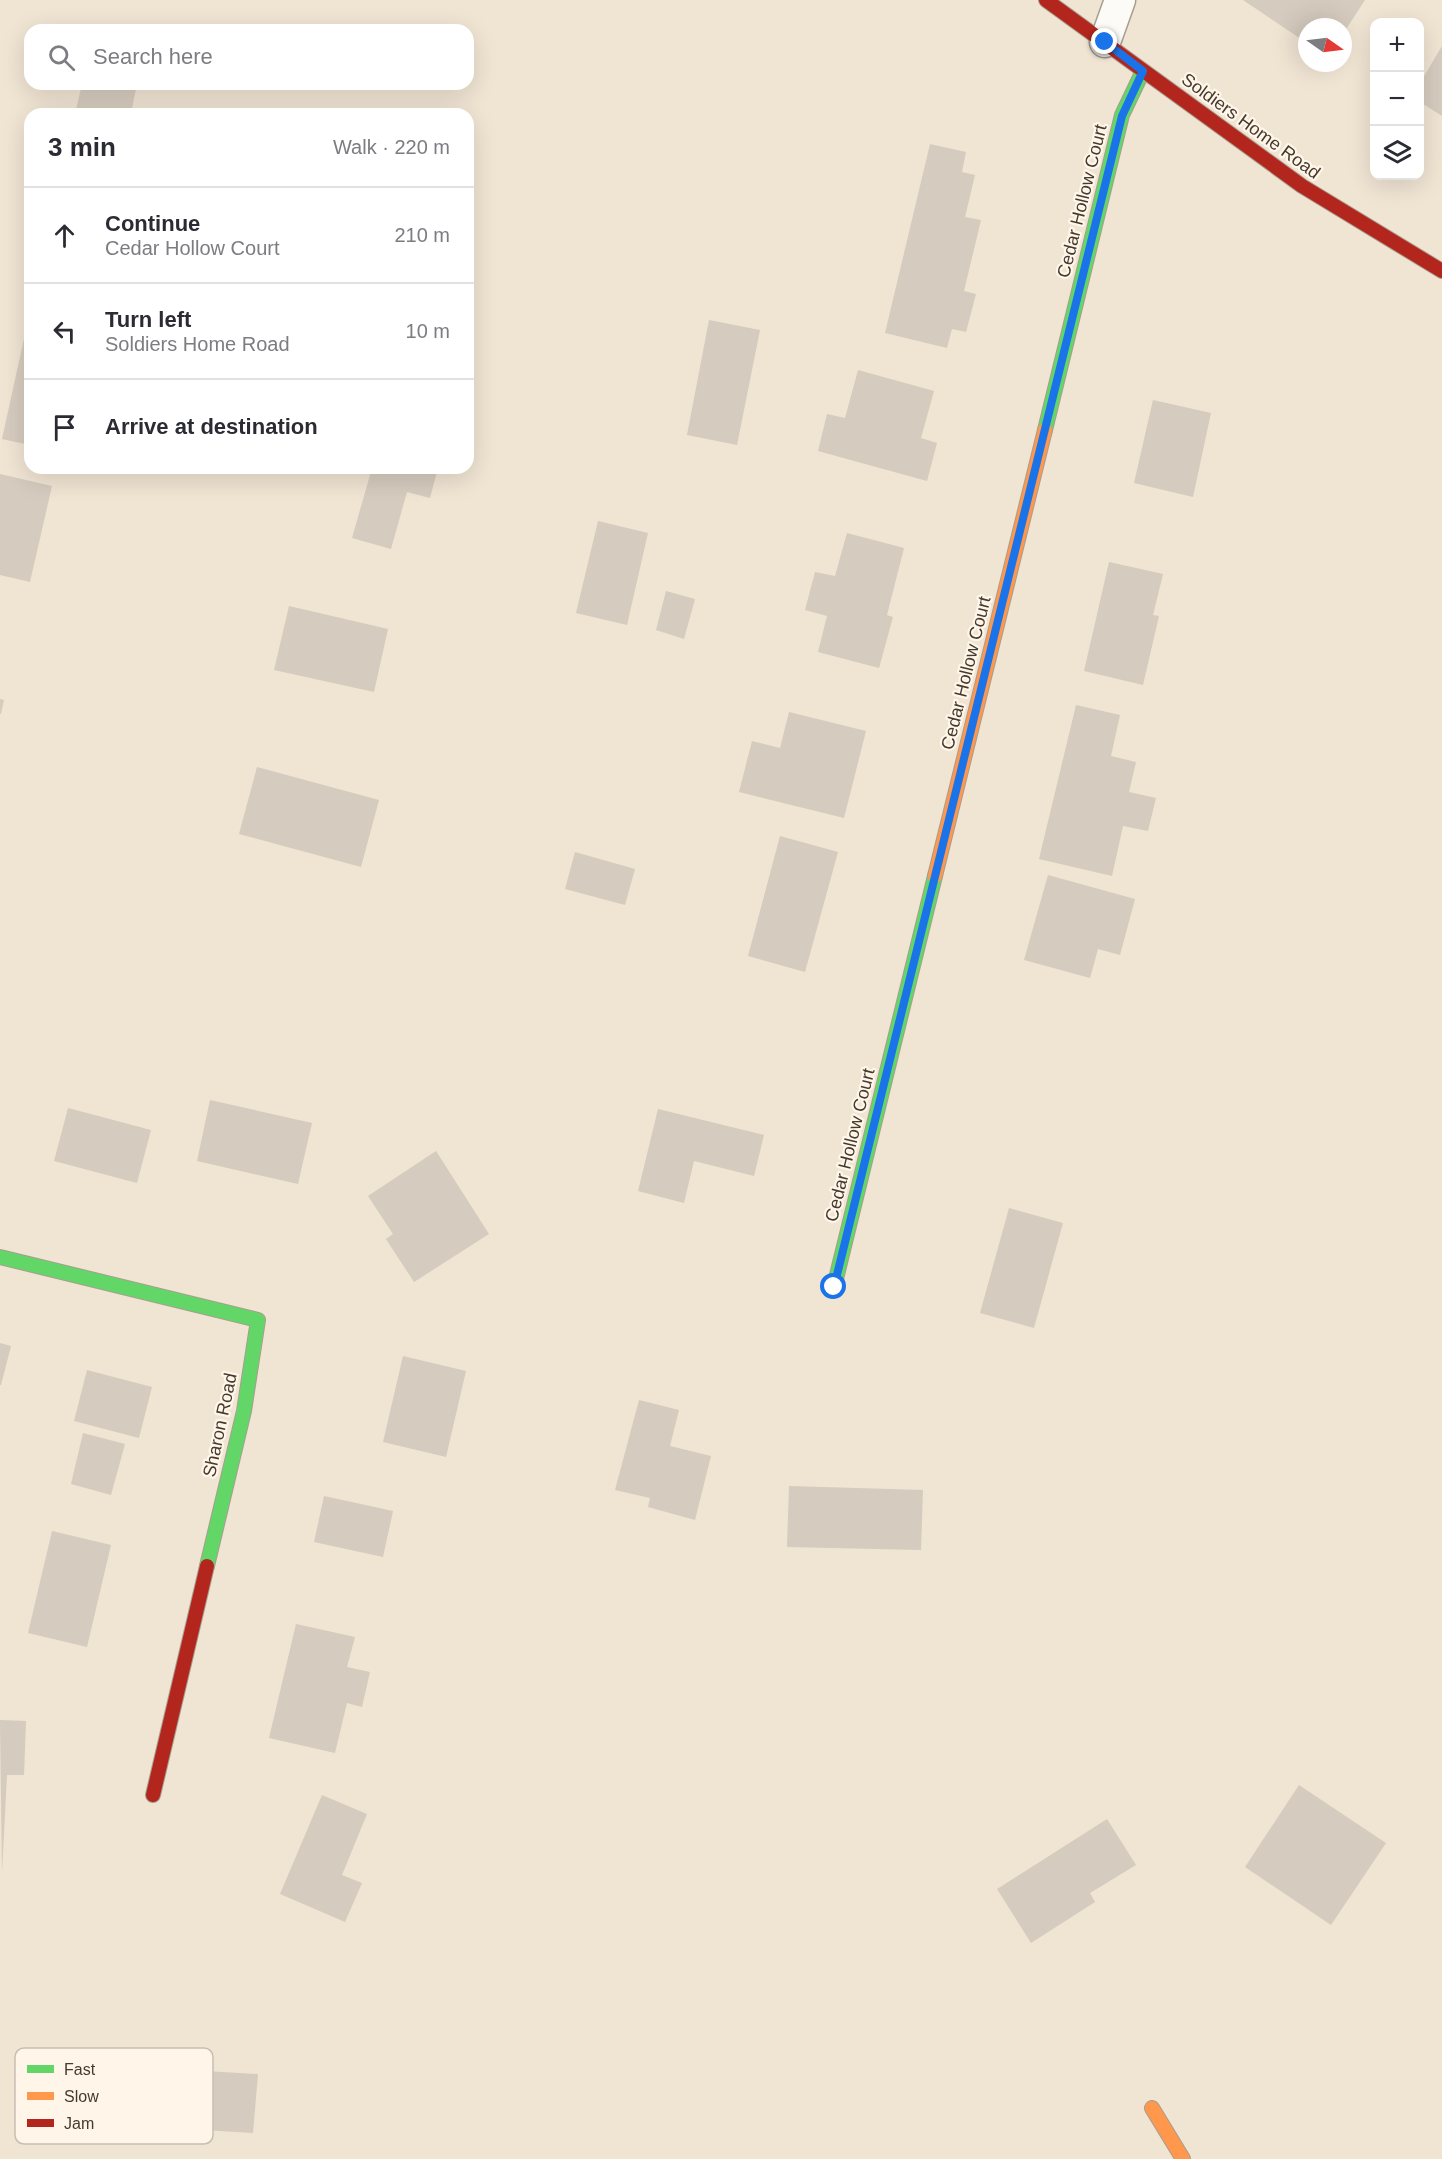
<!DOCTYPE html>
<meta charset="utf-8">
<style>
body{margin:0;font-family:Helvetica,sans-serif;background:#f2f2f3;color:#2b2b33}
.controls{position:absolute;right:18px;top:18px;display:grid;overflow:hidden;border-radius:12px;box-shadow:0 6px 24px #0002}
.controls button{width:54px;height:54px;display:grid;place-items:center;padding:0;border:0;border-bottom:2px solid #e1e1e2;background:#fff;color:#2b2b33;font:30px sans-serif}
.compass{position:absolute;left:1298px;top:18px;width:54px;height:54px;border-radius:50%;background:#fff;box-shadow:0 6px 24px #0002;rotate:104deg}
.stop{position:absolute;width:18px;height:18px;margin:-14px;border:4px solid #1a73e8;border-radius:50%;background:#fff}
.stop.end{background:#1a73e8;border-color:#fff;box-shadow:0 2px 6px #0008}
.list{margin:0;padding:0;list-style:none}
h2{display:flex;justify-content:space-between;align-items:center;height:78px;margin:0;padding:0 24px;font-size:26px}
h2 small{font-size:20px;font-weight:400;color:#7c7c81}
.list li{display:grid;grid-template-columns:39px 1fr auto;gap:18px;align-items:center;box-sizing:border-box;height:96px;padding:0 24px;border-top:2px solid #e1e1e2}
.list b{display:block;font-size:22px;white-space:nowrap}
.list p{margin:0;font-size:20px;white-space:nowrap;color:#7c7c81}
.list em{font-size:20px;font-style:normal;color:#7c7c81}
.icon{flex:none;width:33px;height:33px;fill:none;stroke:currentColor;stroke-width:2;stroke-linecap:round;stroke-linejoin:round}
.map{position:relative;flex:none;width:1442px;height:2159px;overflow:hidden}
.search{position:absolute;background:#fff;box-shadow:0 6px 24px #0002;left:24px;top:24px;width:450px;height:66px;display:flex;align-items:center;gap:15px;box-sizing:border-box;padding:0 21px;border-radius:18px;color:#7c7c81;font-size:22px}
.panel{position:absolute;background:#fff;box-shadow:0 6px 24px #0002;left:24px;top:108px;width:450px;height:366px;border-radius:18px}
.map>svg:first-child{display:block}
.building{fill:#d5cbbe}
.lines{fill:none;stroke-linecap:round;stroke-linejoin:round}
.street-casing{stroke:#a79e90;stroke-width:33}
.fast-casing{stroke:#a79e90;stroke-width:16}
.slow-casing{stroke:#a79e90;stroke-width:16}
.jam-casing{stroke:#a79e90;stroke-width:16}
.street{stroke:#fdfbf8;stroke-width:30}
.fast{stroke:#63d668;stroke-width:14}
.slow{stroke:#ff974d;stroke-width:14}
.jam{stroke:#b3261e;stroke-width:14}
.route{stroke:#1a73e8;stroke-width:8}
.labels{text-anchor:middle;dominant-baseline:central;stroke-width:4.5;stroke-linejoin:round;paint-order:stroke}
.street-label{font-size:18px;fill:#443b2e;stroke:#fff6e9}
.key{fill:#fff6e9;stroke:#c7beb1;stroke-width:1.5}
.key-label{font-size:16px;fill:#443b2e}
</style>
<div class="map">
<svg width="1442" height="2159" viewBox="0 0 1442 2159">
<rect width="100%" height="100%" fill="#f0e4d3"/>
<g class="building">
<polygon points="1243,0 1365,0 1343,34 1343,27 1307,27 1307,43"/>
<polygon points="1442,46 1442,116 1420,102 1420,83"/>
<polygon points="82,84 137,84 131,114 75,114"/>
<polygon points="930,144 966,152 962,172 975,175 965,217 981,220 964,291 976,294 966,332 952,329 947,348 885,333"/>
<polygon points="709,320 760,330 737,445 687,435"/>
<polygon points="27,325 30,325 30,445 2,439"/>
<polygon points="858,370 934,391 921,438 937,443 927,481 818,451 827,414 845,418"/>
<polygon points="1153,400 1211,413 1193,497 1134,483"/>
<polygon points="372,468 438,468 430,498 407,492 391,549 352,538"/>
<polygon points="0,474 52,486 30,582 0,575"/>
<polygon points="598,521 648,533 627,625 576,613"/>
<polygon points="847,533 904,548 887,615 893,617 879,668 818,652 827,616 805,610 815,572 835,576"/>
<polygon points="1109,562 1163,574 1153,615 1159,616 1143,685 1084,671"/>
<polygon points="666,591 695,599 684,639 656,630"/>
<polygon points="289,606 388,629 374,692 274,670"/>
<polygon points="0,699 4,700 1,714 0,714"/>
<polygon points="1076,705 1120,715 1111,756 1136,762 1129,792 1156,798 1148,831 1123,826 1112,876 1039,859"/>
<polygon points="789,712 866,731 844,818 739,792 752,741 780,748"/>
<polygon points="257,767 379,800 361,867 239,834"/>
<polygon points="780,836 838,852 805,972 748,956"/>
<polygon points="575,852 635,869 625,905 565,889"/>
<polygon points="1048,875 1135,899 1120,955 1098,949 1090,978 1024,960"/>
<polygon points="210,1100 312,1123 298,1184 197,1161"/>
<polygon points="68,1108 151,1130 137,1183 54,1161"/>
<polygon points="658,1109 764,1135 754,1176 694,1161 684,1203 638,1191"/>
<polygon points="436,1151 489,1234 414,1282 386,1239 393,1234 368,1196"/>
<polygon points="1009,1208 1063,1223 1034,1328 980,1313"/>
<polygon points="0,1343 11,1346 1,1385 0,1385"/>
<polygon points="403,1356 466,1371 446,1457 383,1442"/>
<polygon points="87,1370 152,1387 139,1438 74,1421"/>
<polygon points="639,1400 679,1410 670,1446 711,1456 695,1520 648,1507 650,1498 615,1490"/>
<polygon points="83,1433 125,1444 111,1495 71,1484"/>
<polygon points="789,1486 923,1490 921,1550 787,1547"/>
<polygon points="324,1496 393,1511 383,1557 314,1542"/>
<polygon points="52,1531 111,1545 87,1647 28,1633"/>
<polygon points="296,1624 355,1637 347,1667 370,1672 362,1707 347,1703 335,1753 269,1738"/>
<polygon points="0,1720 26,1721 24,1775 7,1775 2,1872"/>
<polygon points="1299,1785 1386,1843 1331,1925 1245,1867"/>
<polygon points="322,1795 367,1814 342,1875 362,1883 345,1922 280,1894"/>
<polygon points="1107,1819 1136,1865 1090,1893 1095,1902 1031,1943 997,1889"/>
<polygon points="172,2069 258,2074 253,2133 169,2128"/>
</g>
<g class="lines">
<defs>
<polyline id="street" points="1105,42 1120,0"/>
<g id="fast">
<polyline points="1045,430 1122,115 1143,71"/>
<polyline points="0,1257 258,1320 244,1411 207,1566"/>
<polyline points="834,1287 935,876"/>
</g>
<g id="slow">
<polyline points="935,876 1045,430"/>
<polyline points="1152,2108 1183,2159"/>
</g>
<g id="jam">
<polyline points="1046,0 1302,186 1442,271"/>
<polyline points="153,1795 207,1566"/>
</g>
</defs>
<use href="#street" class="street-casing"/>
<use href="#fast" class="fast-casing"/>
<use href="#slow" class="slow-casing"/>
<use href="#jam" class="jam-casing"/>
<use href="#street" class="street"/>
<use href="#fast" class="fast"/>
<use href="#slow" class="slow"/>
<use href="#jam" class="jam"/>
</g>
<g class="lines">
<polyline class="route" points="834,1287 1122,116 1143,71 1105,42"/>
</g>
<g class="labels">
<g class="street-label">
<text transform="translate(1251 126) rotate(36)">Soldiers Home Road</text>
<text transform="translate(1082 201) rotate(-76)">Cedar Hollow Court</text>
<text transform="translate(966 673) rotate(-76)">Cedar Hollow Court</text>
<text transform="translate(850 1145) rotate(-76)">Cedar Hollow Court</text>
<text transform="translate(220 1425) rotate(-78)">Sharon Road</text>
</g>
</g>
<rect x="15" y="2048" width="198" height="96" rx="9" class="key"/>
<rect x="27" y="2065" width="27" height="8" fill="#63d668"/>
<rect x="27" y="2092" width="27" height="8" fill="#ff974d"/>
<rect x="27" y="2119" width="27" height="8" fill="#b3261e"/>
<g class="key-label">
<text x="64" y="2075">Fast</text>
<text x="64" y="2102">Slow</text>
<text x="64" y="2129">Jam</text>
</g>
</svg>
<div class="controls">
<button>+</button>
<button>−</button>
<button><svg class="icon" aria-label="layers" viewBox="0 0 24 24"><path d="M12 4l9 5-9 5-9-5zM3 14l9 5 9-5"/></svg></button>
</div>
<svg class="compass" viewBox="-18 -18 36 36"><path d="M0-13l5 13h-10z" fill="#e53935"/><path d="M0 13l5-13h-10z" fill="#7c7c81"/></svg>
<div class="stop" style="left:834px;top:1287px"></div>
<div class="stop end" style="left:1105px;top:42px"></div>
<div class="search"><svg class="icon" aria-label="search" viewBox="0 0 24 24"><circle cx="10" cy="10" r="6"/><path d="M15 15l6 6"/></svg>Search here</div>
<section class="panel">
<h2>3 min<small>Walk · 220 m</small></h2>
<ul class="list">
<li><svg class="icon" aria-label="ahead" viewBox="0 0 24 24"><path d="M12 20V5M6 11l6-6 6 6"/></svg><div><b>Continue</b><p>Cedar Hollow Court</p></div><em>210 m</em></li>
<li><svg class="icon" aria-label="left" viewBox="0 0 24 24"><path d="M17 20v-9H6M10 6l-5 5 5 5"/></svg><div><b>Turn left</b><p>Soldiers Home Road</p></div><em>10 m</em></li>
<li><svg class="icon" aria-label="arrive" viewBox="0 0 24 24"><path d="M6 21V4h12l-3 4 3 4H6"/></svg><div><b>Arrive at destination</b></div></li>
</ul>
</section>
</div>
